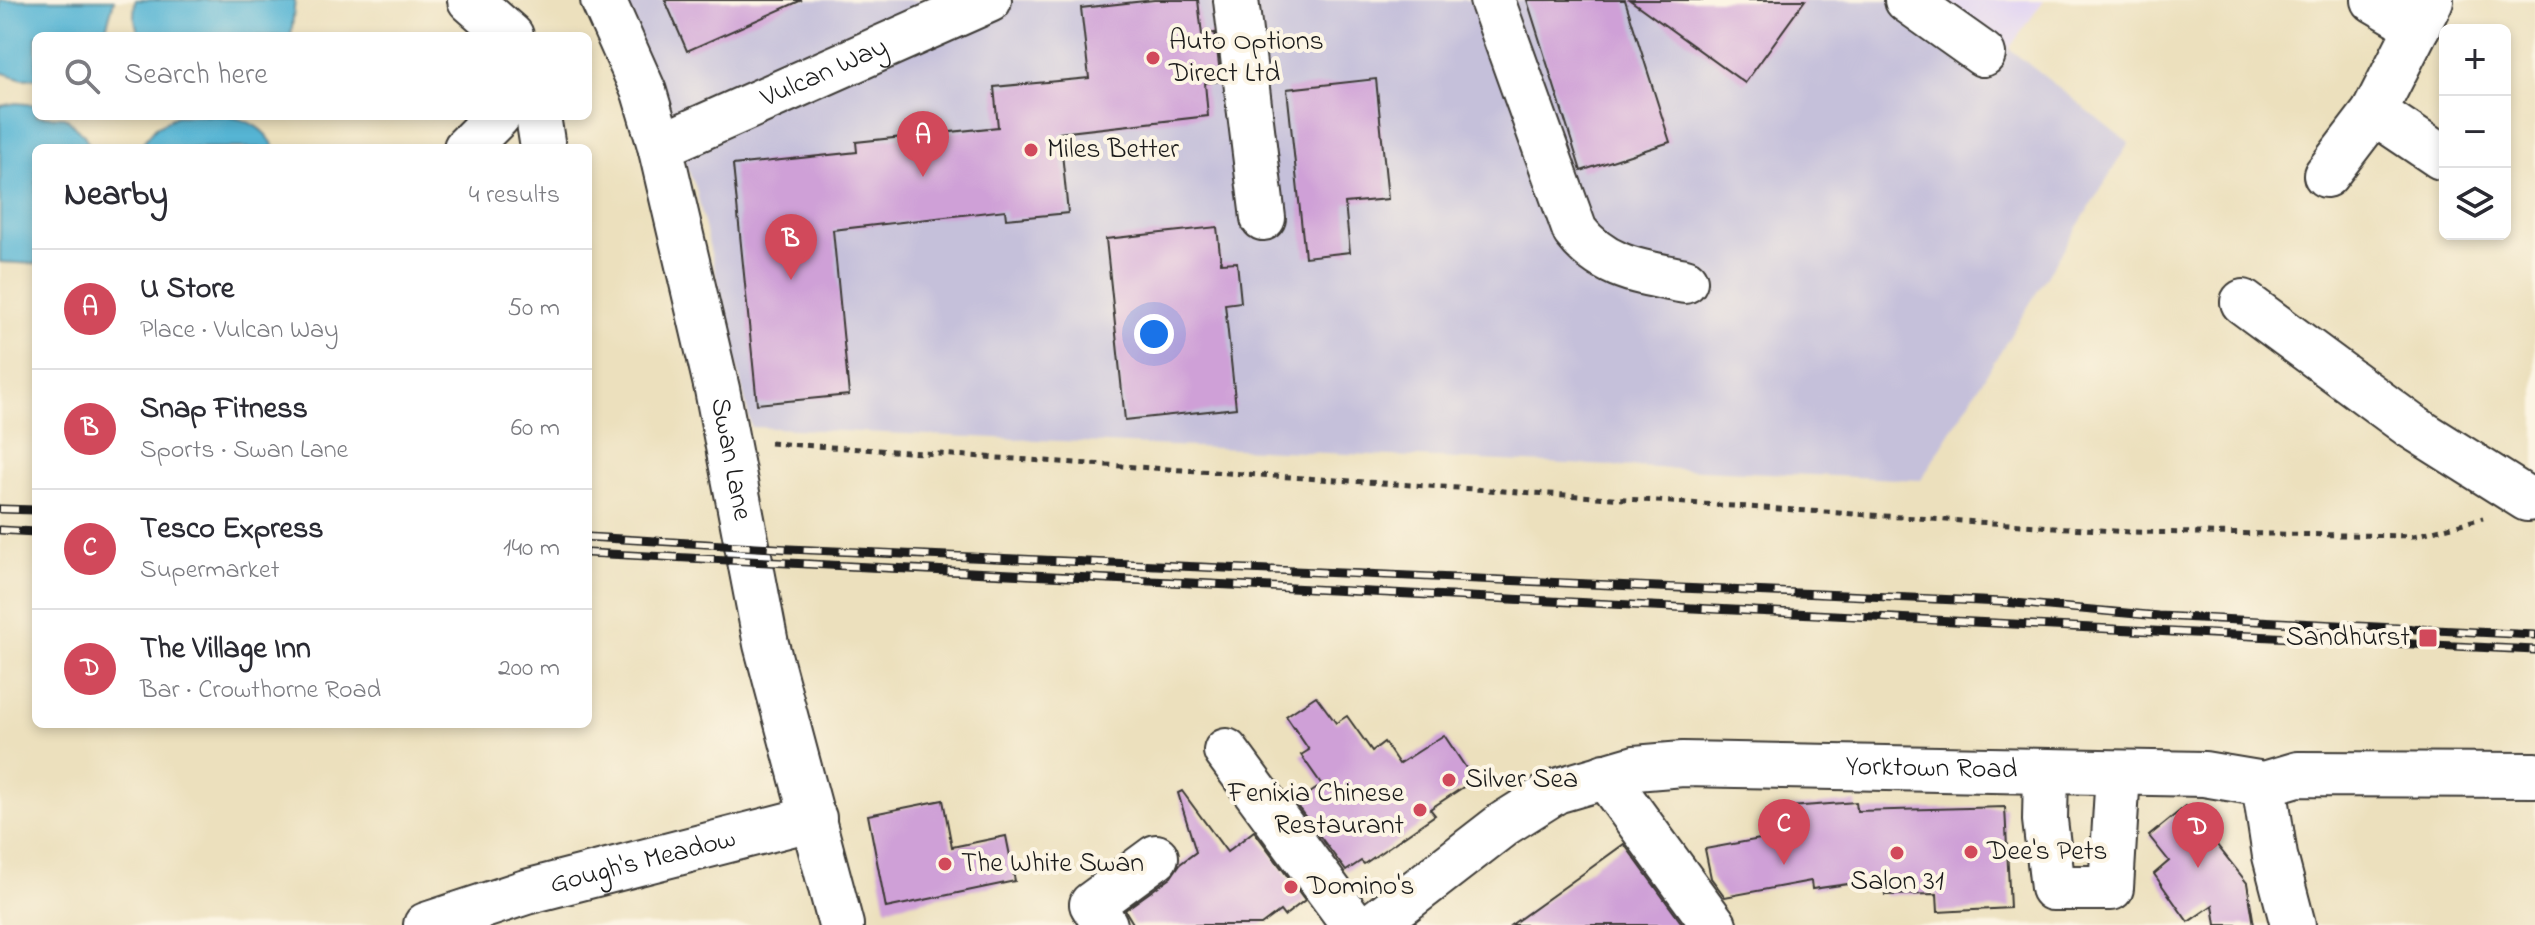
<!DOCTYPE html>
<meta charset="utf-8">
<style>
body{margin:0;font-family:"Indie Flower",sans-serif;background:#f2f2f3;color:#2b2b33}
.controls{position:absolute;right:24px;top:24px;display:grid;overflow:hidden;border-radius:12px;box-shadow:0 4px 12px #0003}
.controls button{width:72px;height:72px;display:grid;place-items:center;padding:0;border:0;border-bottom:2px solid #e1e1e2;background:#fff;color:#2b2b33;font:40px sans-serif}
.you{position:absolute;left:1154px;top:334px;width:28px;height:28px;margin:-20px;border:6px solid #fff;border-radius:50%;background:#1a73e8;box-shadow:0 0 0 12px #1a73e833}
.badge{display:grid;place-items:center;width:52px;height:52px;border-radius:50%;background:#d1495b;color:#fff;font-size:26px;font-weight:700}
.pin{position:absolute;translate:-50% -66px;filter:drop-shadow(0 2px 4px #0008)}
.pin::after{content:'';position:absolute;top:42px;width:28px;height:24px;background:inherit;clip-path:polygon(0 0,100% 0,50% 100%)}
.list{margin:0;padding:0;list-style:none}
h2{display:flex;justify-content:space-between;align-items:center;height:104px;margin:0;padding:0 32px;font-size:34px}
h2 small{font-size:26px;font-weight:400;color:#7c7c81}
.list li{display:grid;grid-template-columns:52px 1fr auto;gap:24px;align-items:center;box-sizing:border-box;height:120px;padding:0 32px;border-top:2px solid #e1e1e2}
.list b{display:block;font-size:30px;white-space:nowrap}
.list p{margin:0;font-size:26px;white-space:nowrap;color:#7c7c81}
.list em{font-size:26px;font-style:normal;color:#7c7c81}
.icon{flex:none;width:44px;height:44px;fill:none;stroke:currentColor;stroke-width:2;stroke-linecap:round;stroke-linejoin:round}
.map{position:relative;flex:none;width:2535px;height:925px;overflow:hidden}
.search{position:absolute;background:#fff;box-shadow:0 4px 12px #0003;left:32px;top:32px;width:560px;height:88px;display:flex;align-items:center;gap:20px;box-sizing:border-box;padding:0 28px;border-radius:12px;color:#7c7c81;font-size:30px}
.panel{position:absolute;background:#fff;box-shadow:0 4px 12px #0003;left:32px;top:144px;width:560px;height:584px;border-radius:12px}
.map>svg:first-child{display:block}
.built{fill:#e1d4f3}
.industrial{fill:#c5c0da}
.water{fill:#56b5d4;stroke:#396878;stroke-width:2}
.building{fill:#cfa0d7}
.lines{fill:none;stroke-linecap:round;stroke-linejoin:round}
.minor-casing{stroke:#3b3934;stroke-width:48}
.major-casing{stroke:#3b3934;stroke-width:48}
.path{stroke:#3b3934;stroke-width:5;stroke-dasharray:6 6;stroke-linecap:butt}
.minor{stroke:#fff;stroke-width:44}
.major{stroke:#fff;stroke-width:44}
.rail-casing{stroke:#1c1c1c;stroke-width:9}
.rail{stroke:#fcf5e5;stroke-width:6;stroke-dasharray:18;stroke-linecap:butt}
.poi-dot{fill:#d1495b;stroke:#fcf5e5;stroke-width:3}
.labels{text-anchor:middle;dominant-baseline:central;stroke-width:8;stroke-linejoin:round;paint-order:stroke}
.poi-label{font-size:28px;fill:#1c1c1c;stroke:#fcf5e5;text-anchor:start}
.street-label{font-size:28px;fill:#1c1c1c;stroke:#fcf5e5}
</style>
<div class="map">
<svg width="2535" height="925" viewBox="0 0 2535 925">
<rect width="100%" height="100%" fill="#fcf5e5"/>
<filter id="ink" filterUnits="userSpaceOnUse"><feTurbulence type="fractalNoise" baseFrequency=".0125" numOctaves="2"/><feDisplacementMap in="SourceGraphic" scale="16" xChannelSelector="R" yChannelSelector="G"/><feConvolveMatrix kernelMatrix="1 2 1 2 8 2 1 2 1" color-interpolation-filters="sRGB"/></filter>
<filter id="wash" filterUnits="userSpaceOnUse"><feTurbulence type="fractalNoise" baseFrequency=".006" numOctaves="4" result="noise"/><feDisplacementMap in="SourceGraphic" scale="32" xChannelSelector="R" yChannelSelector="G"/><feGaussianBlur stdDeviation="1.8" result="paint"/><feColorMatrix in="noise" values="0 0 0 0 0 0 0 0 0 0 0 0 0 0 0 0 0 1.4 0 .05"/><feComposite in="paint" operator="in"/></filter>
<g filter="url(#wash)">
<rect width="100%" height="100%" fill="#ece0bd"/>
<polygon class="built" points="1947,0 2044,0 2009,49"/>
<polygon class="industrial" points="613,0 1947,0 2129,143 1921,480 751,427 696,188"/>
<g class="water">
<polygon points="0,0 114,0 104,36 36,36 36,78 23,79 0,72"/>
<polygon points="135,0 295,0 291,36 139,36 134,16"/>
<polygon points="16,103 36,105 36,116 65,117 84,135 91,148 36,148 36,264 0,262 0,106"/>
<path d="M176,116C213,116 255,109 275,148H138L156,127Z"/>
</g>
<g id="blocks">
<g class="building">
<polygon points="665,0 802,0 687,51"/>
<polygon points="1154,0 1198,0 1202,35 1215,33 1221,81 1205,83 1208,116 1060,133 1068,213 1006,219 1005,210 833,230 849,395 757,404 733,165 857,152 856,142 998,127 994,87 1089,78 1081,8"/>
<polygon points="1527,0 1625,0 1670,142 1581,171"/>
<polygon points="1630,0 1805,0 1745,83"/>
<polygon points="1376,79 1388,199 1345,203 1350,252 1305,257 1287,89"/>
<polygon points="1217,227 1221,263 1237,262 1241,302 1225,304 1236,408 1125,420 1106,239"/>
<polygon points="1316,696 1336,723 1347,716 1372,751 1384,742 1399,764 1444,735 1474,780 1430,809 1435,815 1364,864 1361,861 1346,871 1295,803 1322,785 1301,755 1309,750 1286,716"/>
<polygon points="1182,791 1227,852 1254,831 1305,900 1284,916 1280,911 1261,925 1134,925 1125,910 1171,877 1180,864 1196,852 1178,793"/>
<polygon points="943,800 952,847 1006,836 1015,881 886,908 868,815"/>
<polygon points="1856,802 1857,811 2005,807 2010,908 1938,912 1937,894 1885,895 1884,879 1812,889 1811,881 1725,897 1711,878 1705,849 1793,833 1790,807"/>
<polygon points="2186,806 2247,883 2254,925 2216,925 2213,905 2188,922 2154,874 2169,861 2149,836"/>
<polygon points="1624,844 1683,925 1511,925 1577,878"/>
</g>
</g>
</g>
<g filter="url(#ink)">
<use href="#blocks" fill-opacity="0" stroke="#3b3934" stroke-width="2"/>
<g class="lines">
<defs>
<g id="minor">
<polyline points="470,0 511,36"/>
<path id="s1" d="M603,0L644,92L660,146L717,389L766,644L841,925"/>
<polyline points="1236,0 1263,218"/>
<path d="M1492,0L1575,231C1604,269 1641,272 1685,281"/>
<polyline points="1907,0 1983,54"/>
<polyline points="2374,0 2418,26"/>
<polyline points="2374,112 2441,157"/>
<polyline points="538,116 543,148"/>
<path id="s2" d="M660,146L989,0"/>
<polyline points="466,148 498,116"/>
<polyline points="2326,175 2374,112 2431,0"/>
<polyline points="2243,302 2411,426 2527,499 2535,498"/>
<polyline points="1226,751 1354,925"/>
<polyline points="2046,771 2045,820 2053,888 2111,888 2118,773"/>
<polyline points="1605,776 1714,925"/>
<polyline points="2264,784 2275,856 2293,925"/>
<path id="s3" d="M426,925L526,892L814,818"/>
<polyline points="1105,925 1092,904 1156,857"/>
</g>
<g id="major">
<path id="s4" d="M1373,925L1505,823L1556,791L1635,768L1683,764L2204,774L2264,784L2298,774L2535,775"/>
</g>
</defs>
<use href="#minor" class="minor-casing"/>
<use href="#major" class="major-casing"/>
<polyline class="path" points="770,443 2130,532 2414,536 2483,518"/>
<use href="#minor" class="minor"/>
<use href="#major" class="major"/>
<defs>
<g id="rail">
<polyline points="0,509 36,510"/>
<polyline points="0,530 36,532"/>
<polyline points="588,537 789,549 2003,602 2159,616 2535,635"/>
<polyline points="588,553 2535,650"/>
</g>
</defs>
<use href="#rail" class="rail-casing"/>
<use href="#rail" class="rail"/>
</g>
</g>
<g class="poi-dot">
<circle cx="1153" cy="58" r="8"/>
<circle cx="1031" cy="150" r="8"/>
<rect x="2418" y="628" width="20" height="20" rx="4"/>
<circle cx="1449" cy="780" r="8"/>
<circle cx="1420" cy="810" r="8"/>
<circle cx="1971" cy="852" r="8"/>
<circle cx="1897" cy="853" r="8"/>
<circle cx="945" cy="864" r="8"/>
<circle cx="1291" cy="887" r="8"/>
</g>
<g class="labels">
<g class="poi-label">
<text x="1169" y="42">Auto Options<tspan x="1169" dy="32">Direct Ltd</tspan></text>
<text x="1047" y="150">Miles Better</text>
<text x="2410" y="638" text-anchor="end">Sandhurst</text>
<text x="1465" y="780">Silver Sea</text>
<text x="1404" y="794" text-anchor="end">Fenixia Chinese<tspan x="1404" dy="32">Restaurant</tspan></text>
<text x="1987" y="852">Dee's Pets</text>
<text x="961" y="864">The White Swan</text>
<text x="1897" y="882" text-anchor="middle">Salon 31</text>
<text x="1307" y="887">Domino's</text>
</g>
<g class="street-label">
<text stroke="none"><textPath href="#s2" startOffset="180">Vulcan Way</textPath></text>
<text stroke="none"><textPath href="#s1" startOffset="478">Swan Lane</textPath></text>
<text stroke="none"><textPath href="#s4" startOffset="606">Yorktown Road</textPath></text>
<text stroke="none"><textPath href="#s3" startOffset="226">Gough's Meadow</textPath></text>
</g>
</g>
</svg>
<div class="controls">
<button>+</button>
<button>−</button>
<button><svg class="icon" aria-label="layers" viewBox="0 0 24 24"><path d="M12 4l9 5-9 5-9-5zM3 14l9 5 9-5"/></svg></button>
</div>
<div class="you"></div>
<div class="pin badge" style="left:923px;top:177px">A</div>
<div class="pin badge" style="left:791px;top:280px">B</div>
<div class="pin badge" style="left:1784px;top:865px">C</div>
<div class="pin badge" style="left:2198px;top:868px">D</div>
<div class="search"><svg class="icon" aria-label="search" viewBox="0 0 24 24"><circle cx="10" cy="10" r="6"/><path d="M15 15l6 6"/></svg>Search here</div>
<section class="panel">
<h2>Nearby<small>4 results</small></h2>
<ul class="list">
<li><span class="badge">A</span><div><b>U Store</b><p>Place · Vulcan Way</p></div><em>50 m</em></li>
<li><span class="badge">B</span><div><b>Snap Fitness</b><p>Sports · Swan Lane</p></div><em>60 m</em></li>
<li><span class="badge">C</span><div><b>Tesco Express</b><p>Supermarket</p></div><em>140 m</em></li>
<li><span class="badge">D</span><div><b>The Village Inn</b><p>Bar · Crowthorne Road</p></div><em>200 m</em></li>
</ul>
</section>
</div>
